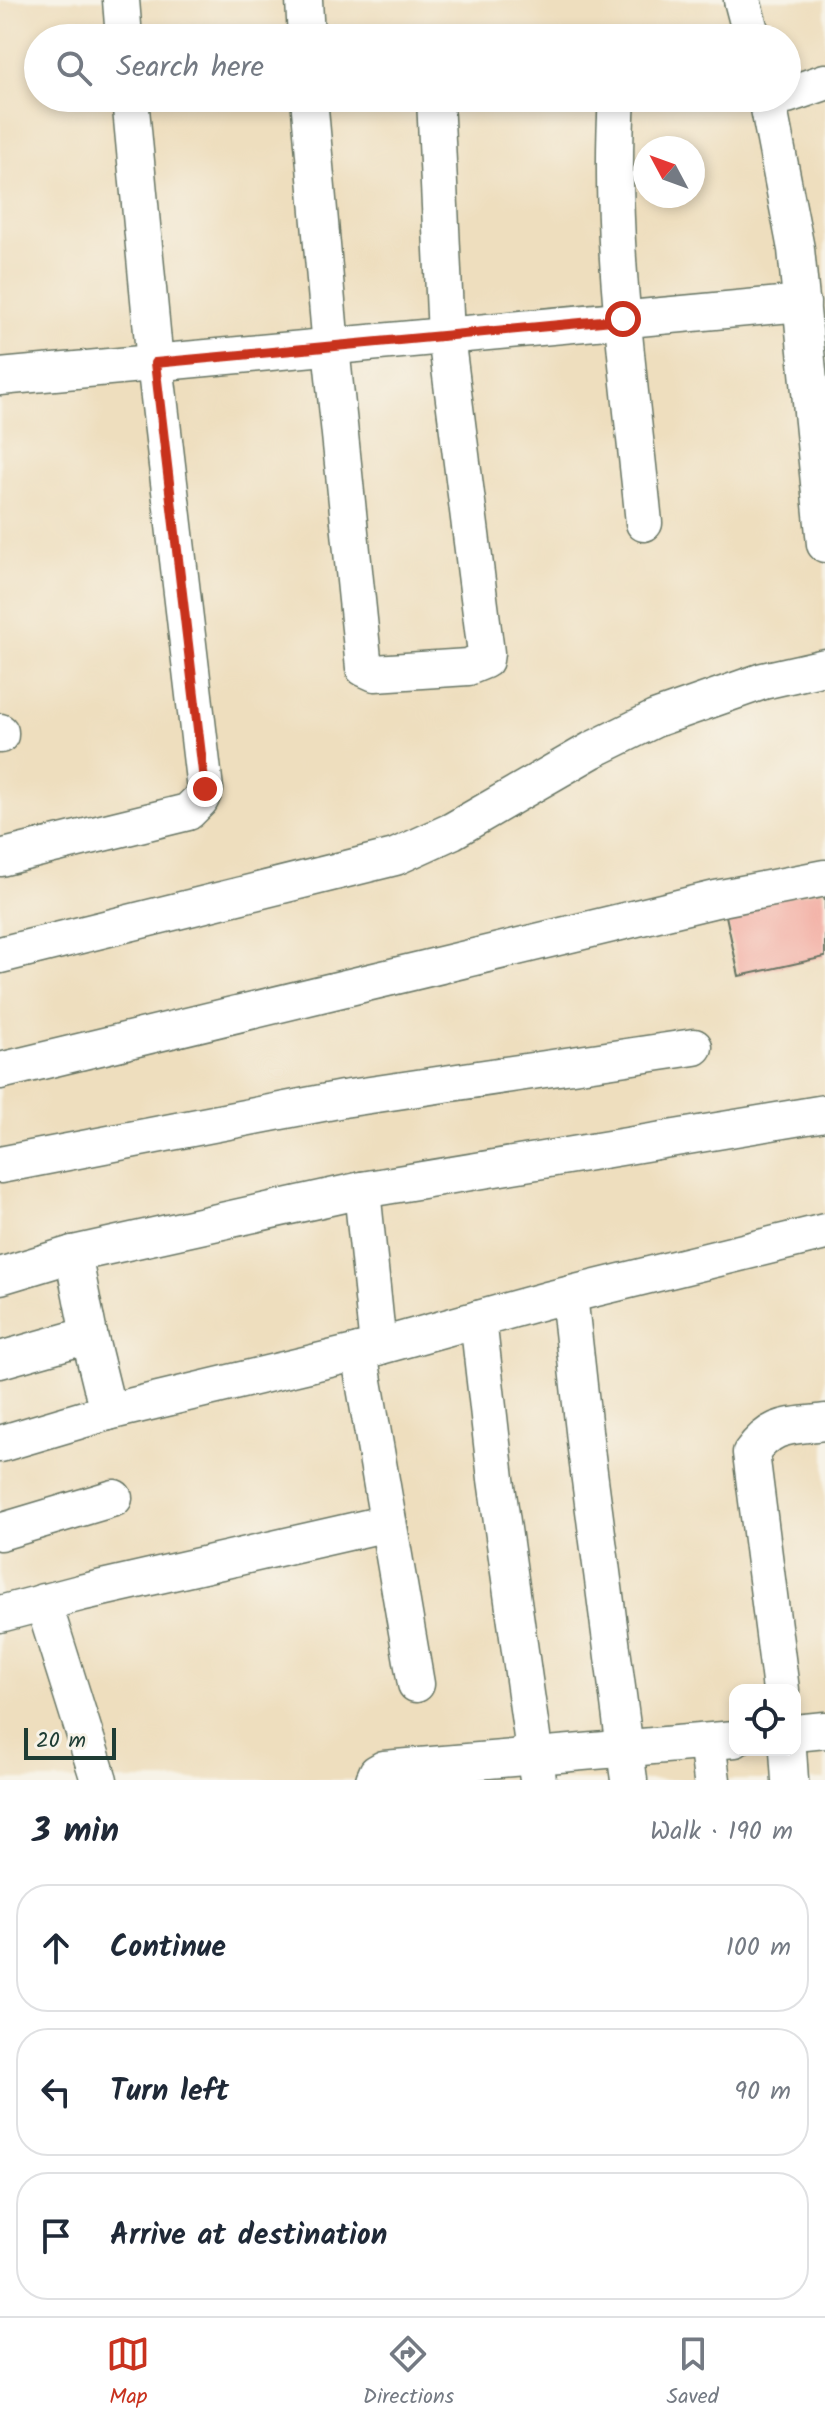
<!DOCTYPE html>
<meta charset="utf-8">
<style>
body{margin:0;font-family:Kalam,sans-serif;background:#f2f2f3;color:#1f2937}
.controls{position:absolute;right:24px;bottom:24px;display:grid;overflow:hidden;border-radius:16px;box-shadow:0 4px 12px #0003}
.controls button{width:72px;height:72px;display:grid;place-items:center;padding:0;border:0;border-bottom:2px solid #e0e1e3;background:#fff;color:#1f2937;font:40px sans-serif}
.compass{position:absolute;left:633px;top:136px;width:72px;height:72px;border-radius:50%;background:#fff;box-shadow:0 4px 12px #0003;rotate:311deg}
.scale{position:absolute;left:24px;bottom:20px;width:92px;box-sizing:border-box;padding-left:8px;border:4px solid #1f3d34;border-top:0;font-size:22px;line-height:28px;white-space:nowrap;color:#1f3d34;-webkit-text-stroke:6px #f7f3e8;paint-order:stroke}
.stop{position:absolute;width:24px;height:24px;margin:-18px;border:6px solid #c8321e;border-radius:50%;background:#fff}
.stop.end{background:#c8321e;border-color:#fff;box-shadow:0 2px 8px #0008}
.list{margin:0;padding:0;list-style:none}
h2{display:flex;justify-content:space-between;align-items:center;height:104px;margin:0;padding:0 32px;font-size:34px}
h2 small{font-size:26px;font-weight:400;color:#747a83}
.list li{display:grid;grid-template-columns:52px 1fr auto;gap:24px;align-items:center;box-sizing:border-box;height:128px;margin:0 16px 16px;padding:0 16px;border:2px solid #e0e1e3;border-radius:32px}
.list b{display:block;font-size:30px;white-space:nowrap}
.list em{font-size:26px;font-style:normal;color:#747a83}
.icon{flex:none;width:44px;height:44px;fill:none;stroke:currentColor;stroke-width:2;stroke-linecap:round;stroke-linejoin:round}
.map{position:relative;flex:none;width:825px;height:1780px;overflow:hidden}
.search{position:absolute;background:#fff;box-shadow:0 4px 12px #0003;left:24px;right:24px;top:24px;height:88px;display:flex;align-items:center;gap:20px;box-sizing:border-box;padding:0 28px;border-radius:44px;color:#747a83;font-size:30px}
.sheet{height:536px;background:#fff}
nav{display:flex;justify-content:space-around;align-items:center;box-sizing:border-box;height:112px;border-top:2px solid #e0e1e3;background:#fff;font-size:22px;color:#747a83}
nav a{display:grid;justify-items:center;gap:4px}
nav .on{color:#c8321e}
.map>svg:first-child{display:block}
.building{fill:#f3ada3}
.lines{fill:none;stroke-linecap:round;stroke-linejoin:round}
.minor-casing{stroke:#677564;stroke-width:39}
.minor{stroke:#fff;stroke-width:36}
.route{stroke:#c8321e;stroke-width:10}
</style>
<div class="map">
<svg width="825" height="1780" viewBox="0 0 825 1780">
<rect width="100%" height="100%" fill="#f7f3e8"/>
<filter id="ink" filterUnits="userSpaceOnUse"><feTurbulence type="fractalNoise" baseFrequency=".0125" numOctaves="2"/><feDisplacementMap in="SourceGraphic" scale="16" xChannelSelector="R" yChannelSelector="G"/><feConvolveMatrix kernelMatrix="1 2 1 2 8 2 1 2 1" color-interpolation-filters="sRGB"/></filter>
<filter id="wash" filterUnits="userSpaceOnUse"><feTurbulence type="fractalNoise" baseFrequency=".006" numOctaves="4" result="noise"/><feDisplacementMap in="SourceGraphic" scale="32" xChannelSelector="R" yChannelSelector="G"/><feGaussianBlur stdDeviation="1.8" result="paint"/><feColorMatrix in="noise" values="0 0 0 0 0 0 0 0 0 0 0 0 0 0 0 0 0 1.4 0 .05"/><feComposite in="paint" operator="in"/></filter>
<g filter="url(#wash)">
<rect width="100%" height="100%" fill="#eedebe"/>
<g id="blocks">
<polygon class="building" points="822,889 825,901 825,957 739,976 725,911"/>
</g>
</g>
<g filter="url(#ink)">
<use href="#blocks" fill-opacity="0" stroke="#677564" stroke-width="2"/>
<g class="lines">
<defs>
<g id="minor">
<polyline points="121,0 124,38"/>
<polyline points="304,0 306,38"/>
<polyline points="742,0 752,38"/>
<polyline points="787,95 825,82"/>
<polyline points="309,98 331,347 364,668 375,673 468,667 485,660 486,653 446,336 435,98"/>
<path d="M617,98C608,240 630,382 644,523"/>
<polyline points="767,98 796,249 825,544"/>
<polyline points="0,377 802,303"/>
<polyline points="0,732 0,735"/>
<polyline points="0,858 188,812 200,800 205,789 155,363 130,98"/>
<polyline points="0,955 395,857 452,831 592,750 655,719 763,681 825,667"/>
<polyline points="0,1071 716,899 825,878"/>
<polyline points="0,1165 343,1099 694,1047"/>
<polyline points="362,1190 378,1347"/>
<polyline points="73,1254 89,1335"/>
<polyline points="0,1276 73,1254 362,1190 825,1113"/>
<polyline points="569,1295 586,1449 629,1780"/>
<polyline points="478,1319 496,1479 538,1780"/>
<polyline points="359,1352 416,1684"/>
<polyline points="0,1360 89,1335 108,1412"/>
<polyline points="0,1444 108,1412 359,1352 547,1300 825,1232"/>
<polyline points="0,1532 114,1498"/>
<polyline points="43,1602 99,1780"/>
<polyline points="0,1614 80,1593 388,1523"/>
<path d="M781,1690L751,1453C773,1422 790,1427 825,1422"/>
<polyline points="795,1733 825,1730"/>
<polyline points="707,1742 712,1780"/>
<polyline points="788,1750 790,1780"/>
<polyline points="374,1780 377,1773 384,1769 735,1739"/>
</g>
</defs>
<use href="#minor" class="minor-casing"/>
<use href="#minor" class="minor"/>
</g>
</g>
<g class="lines" filter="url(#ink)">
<polyline class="route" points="205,789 155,363 623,319"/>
</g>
</svg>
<div class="controls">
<button><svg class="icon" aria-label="locate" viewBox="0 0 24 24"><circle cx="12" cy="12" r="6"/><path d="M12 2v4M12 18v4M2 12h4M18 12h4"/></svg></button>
</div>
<svg class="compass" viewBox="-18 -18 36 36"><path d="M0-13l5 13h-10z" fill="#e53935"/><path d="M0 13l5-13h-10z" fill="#747a83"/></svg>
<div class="scale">20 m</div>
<div class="stop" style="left:623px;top:319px"></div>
<div class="stop end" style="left:205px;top:789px"></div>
<div class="search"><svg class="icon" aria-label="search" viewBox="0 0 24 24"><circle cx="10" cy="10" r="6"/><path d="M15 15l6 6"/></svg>Search here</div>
</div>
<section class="sheet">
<h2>3 min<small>Walk · 190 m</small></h2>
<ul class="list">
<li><svg class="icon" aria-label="ahead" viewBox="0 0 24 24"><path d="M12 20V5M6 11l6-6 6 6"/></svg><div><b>Continue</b></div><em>100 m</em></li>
<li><svg class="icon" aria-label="left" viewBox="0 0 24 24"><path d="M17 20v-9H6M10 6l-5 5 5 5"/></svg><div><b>Turn left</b></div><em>90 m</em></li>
<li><svg class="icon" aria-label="arrive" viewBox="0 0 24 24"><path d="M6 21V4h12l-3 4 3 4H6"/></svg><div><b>Arrive at destination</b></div></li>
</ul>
</section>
<nav>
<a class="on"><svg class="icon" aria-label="map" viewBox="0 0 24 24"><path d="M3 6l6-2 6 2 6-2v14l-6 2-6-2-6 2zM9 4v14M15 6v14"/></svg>Map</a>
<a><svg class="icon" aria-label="directions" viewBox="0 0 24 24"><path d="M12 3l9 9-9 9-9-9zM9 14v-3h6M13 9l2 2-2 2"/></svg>Directions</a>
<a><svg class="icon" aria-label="saved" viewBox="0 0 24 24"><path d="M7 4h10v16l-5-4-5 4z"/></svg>Saved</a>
</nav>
